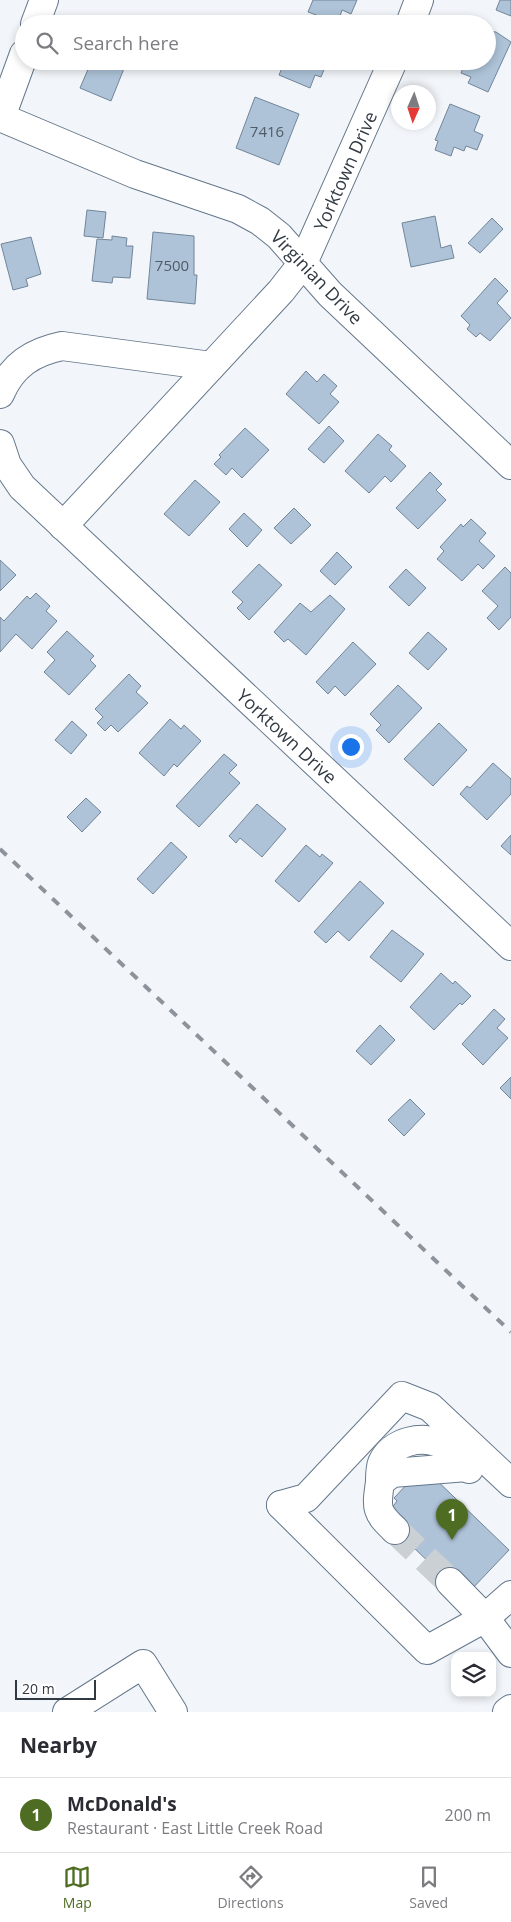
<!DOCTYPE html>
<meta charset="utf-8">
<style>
body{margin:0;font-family:"Open Sans",sans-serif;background:#f2f2f3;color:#2b2b33}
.controls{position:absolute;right:15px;bottom:15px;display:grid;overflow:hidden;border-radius:10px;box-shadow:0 2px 8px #0003}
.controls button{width:45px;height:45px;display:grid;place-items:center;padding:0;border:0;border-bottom:1px solid #e1e1e2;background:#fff;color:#2b2b33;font:25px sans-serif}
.compass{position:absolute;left:391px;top:85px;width:45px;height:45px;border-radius:50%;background:#fff;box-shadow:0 2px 8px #0003;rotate:183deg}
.scale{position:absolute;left:15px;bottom:12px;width:81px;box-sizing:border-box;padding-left:5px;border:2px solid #313942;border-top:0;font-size:14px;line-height:18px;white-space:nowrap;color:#313942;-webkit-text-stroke:4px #fff;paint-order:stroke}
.you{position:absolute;left:350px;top:746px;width:18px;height:18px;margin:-12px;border:4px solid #fff;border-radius:50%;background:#1a73e8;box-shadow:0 0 0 8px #1a73e833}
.badge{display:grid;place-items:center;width:32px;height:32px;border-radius:50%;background:#4e6d22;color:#fff;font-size:16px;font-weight:700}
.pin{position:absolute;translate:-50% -41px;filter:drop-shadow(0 1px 2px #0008)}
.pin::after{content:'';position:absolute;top:26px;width:18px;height:15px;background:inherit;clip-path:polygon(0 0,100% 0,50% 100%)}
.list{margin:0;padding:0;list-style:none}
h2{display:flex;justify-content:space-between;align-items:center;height:65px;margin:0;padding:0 20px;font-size:21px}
h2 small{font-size:16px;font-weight:400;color:#7c7c81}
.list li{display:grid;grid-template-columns:32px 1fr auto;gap:15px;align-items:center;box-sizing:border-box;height:75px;padding:0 20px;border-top:1px solid #e1e1e2}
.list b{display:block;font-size:19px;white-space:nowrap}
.list p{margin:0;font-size:16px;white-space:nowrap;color:#7c7c81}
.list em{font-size:16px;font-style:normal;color:#7c7c81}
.icon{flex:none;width:28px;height:28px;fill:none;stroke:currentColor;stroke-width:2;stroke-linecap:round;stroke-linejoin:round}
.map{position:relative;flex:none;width:511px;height:1712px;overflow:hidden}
.search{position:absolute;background:#fff;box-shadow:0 2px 8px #0003;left:15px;right:15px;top:15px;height:55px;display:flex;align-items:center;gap:12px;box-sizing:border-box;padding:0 18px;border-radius:28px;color:#7c7c81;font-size:19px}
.sheet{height:140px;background:#fff}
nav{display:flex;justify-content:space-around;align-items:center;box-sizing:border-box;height:70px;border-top:1px solid #e1e1e2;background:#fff;font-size:14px;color:#7c7c81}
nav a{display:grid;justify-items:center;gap:2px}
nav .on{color:#4e6d22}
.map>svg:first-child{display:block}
.building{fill:#aec3d8;stroke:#728599}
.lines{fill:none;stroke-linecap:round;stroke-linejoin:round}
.minor-tunnel{stroke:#cbd0d5;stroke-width:28;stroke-dasharray:28 14;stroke-linecap:butt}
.minor-casing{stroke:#64778b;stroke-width:30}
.major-casing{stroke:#64778b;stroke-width:30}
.minor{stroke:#fff;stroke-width:28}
.major{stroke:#fff;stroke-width:28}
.rail{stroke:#8d939a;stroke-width:4;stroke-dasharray:9 9;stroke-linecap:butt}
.labels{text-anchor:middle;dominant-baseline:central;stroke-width:5;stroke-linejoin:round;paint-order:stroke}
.number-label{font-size:15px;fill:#505c68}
.street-label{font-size:18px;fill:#313942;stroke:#fff}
</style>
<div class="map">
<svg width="511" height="1712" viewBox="0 0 511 1712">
<rect width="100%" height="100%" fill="#f2f6fa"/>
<g class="building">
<polygon points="313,0 357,0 351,14 342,10 338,23 308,12"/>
<polygon points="500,0 511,0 511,16 496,10"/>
<polygon points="487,31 496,32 511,42 488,92 468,83 471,77 461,73 466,61 487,61"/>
<polygon points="85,61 127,61 111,101 80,88 89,67 84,65"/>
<polygon points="285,61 324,61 327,62 321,77 315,75 310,88 279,75"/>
<polygon points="255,97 299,114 279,165 236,148"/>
<polygon points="450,104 480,116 474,131 483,135 477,150 466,146 464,151 454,147 451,156 435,150 438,141 435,140"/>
<polygon points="87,210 106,212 103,238 84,236"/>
<polygon points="435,216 441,248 451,245 454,258 411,267 402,223"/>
<polygon points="492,218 503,229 480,253 468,243"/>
<polygon points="153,232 194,236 194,275 197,275 195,304 147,299"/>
<polygon points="112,236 127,238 126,246 133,246 130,278 113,277 112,283 92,281 97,239 112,240"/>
<polygon points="31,237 41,274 26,279 28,286 13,290 1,244"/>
<polygon points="495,278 508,291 497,303 511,318 490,341 480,333 476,337 467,329 470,325 461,316"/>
<polygon points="306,371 317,382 324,374 337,386 330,394 339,402 319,424 286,394"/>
<polygon points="329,426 344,441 324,463 308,449"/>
<polygon points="245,428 269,450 242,478 232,468 226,475 214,464 221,457 219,455"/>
<polygon points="378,434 392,446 389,450 406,466 391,482 385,476 369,493 345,471"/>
<polygon points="430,472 442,484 436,490 446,500 418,529 396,508"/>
<polygon points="195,480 220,502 189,536 164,514"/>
<polygon points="294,508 311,525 291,544 274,528"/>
<polygon points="244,513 262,530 247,547 229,529"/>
<polygon points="471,519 486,533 479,541 495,556 483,569 478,564 462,581 437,559 444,551 440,547 461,524 463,527"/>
<polygon points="337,552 352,567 335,585 320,571"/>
<polygon points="0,560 16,575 0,591"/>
<polygon points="259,564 282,585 249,620 237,608 243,602 232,592"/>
<polygon points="505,567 511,573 511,617 499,630 487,618 498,606 482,591"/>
<polygon points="406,569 426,588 409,606 389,587"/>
<polygon points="36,593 50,606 46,611 57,621 32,649 16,634 0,652 0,617 4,621 27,596 30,599"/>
<polygon points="330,595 345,609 306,655 288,639 284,642 274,632 300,603 311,612"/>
<polygon points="67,631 94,656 90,660 96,666 69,695 44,672 55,660 47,652"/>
<polygon points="428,632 447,649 428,670 409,653"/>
<polygon points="353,642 376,664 345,696 335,686 328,694 316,682"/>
<polygon points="129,674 141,686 136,692 148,703 118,732 111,725 105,731 97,723 103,717 95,709"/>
<polygon points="398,685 422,708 389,743 376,730 381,725 370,714"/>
<polygon points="170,719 181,729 184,725 201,741 177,767 174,764 164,776 139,753"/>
<polygon points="72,721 87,735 71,754 55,740"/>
<polygon points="439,723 467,750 433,786 404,759"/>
<polygon points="224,754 237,765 229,773 240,783 199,827 176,806"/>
<polygon points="493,763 511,779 511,794 487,820 460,794 467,786 470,788"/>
<polygon points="86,798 101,812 82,832 67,817"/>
<polygon points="257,804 286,829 262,857 240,838 236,843 229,836"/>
<polygon points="511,835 511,855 501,846"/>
<polygon points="171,842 187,857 153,894 137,879"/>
<polygon points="306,845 320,857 322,854 333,863 299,902 275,881"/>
<polygon points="360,881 384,903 349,941 338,931 326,943 314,932"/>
<polygon points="392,930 424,954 401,982 370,957"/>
<polygon points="441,973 453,984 455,981 471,996 462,1005 460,1003 434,1030 410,1007"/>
<polygon points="494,1009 505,1019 497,1028 508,1038 483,1065 462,1044"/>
<polygon points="380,1025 395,1040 371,1065 356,1051"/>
<polygon points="511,1077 511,1099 500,1088"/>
<polygon points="410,1099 425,1114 404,1136 388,1120"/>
<polygon points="426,1470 509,1550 470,1591 450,1582 395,1530 391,1509 397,1501 394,1498 409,1482"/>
</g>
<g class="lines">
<polyline class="minor-tunnel" points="395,1530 450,1582"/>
<defs>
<g id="minor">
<polyline points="35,24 44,0"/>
<polyline points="410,24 419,0"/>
<polyline points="0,117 135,174 238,209 260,221 279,236 330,294 511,465"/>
<polyline points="1,117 24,54"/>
<path d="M0,394C12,365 33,352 62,346L211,366"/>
<polyline points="0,444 7,465 22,487 511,946"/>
<polyline points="63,526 281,291 303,263 393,61"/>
<path d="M380,1482C380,1477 380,1468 382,1463C392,1441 423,1434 443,1445C453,1450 461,1462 469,1469"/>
<polyline points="281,1505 306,1498 402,1396 430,1407 511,1483"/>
<polyline points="281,1505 427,1650 485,1618 511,1595"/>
<path d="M395,1530C376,1512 376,1509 380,1482L392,1473L467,1467"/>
<polyline points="450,1582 485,1618 511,1653"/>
<polyline points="67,1712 143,1664 173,1712"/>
</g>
<polyline id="major" points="507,1712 511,1709"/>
</defs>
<use href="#minor" class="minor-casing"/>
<use href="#major" class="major-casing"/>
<use href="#minor" class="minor"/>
<use href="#major" class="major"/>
<polyline class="rail" points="0,849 511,1332"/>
</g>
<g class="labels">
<g class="number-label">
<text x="267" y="131">7416</text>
<text x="172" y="265">7500</text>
</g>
<g class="street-label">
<text transform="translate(345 171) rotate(-66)">Yorktown Drive</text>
<text transform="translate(317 277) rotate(46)">Virginian Drive</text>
<text transform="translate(287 736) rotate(43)">Yorktown Drive</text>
</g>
</g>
</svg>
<div class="controls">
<button><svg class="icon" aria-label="layers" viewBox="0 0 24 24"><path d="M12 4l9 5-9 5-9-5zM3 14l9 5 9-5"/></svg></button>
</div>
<svg class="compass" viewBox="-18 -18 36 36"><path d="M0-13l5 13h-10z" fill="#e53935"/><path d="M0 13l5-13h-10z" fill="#7c7c81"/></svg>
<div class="scale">20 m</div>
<div class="you"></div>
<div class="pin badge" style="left:452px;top:1540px">1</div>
<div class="search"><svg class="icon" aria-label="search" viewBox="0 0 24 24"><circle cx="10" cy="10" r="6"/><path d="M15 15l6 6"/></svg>Search here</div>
</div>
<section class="sheet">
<h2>Nearby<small></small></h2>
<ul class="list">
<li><span class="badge">1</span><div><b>McDonald's</b><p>Restaurant · East Little Creek Road</p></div><em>200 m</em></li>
</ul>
</section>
<nav>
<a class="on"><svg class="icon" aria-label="map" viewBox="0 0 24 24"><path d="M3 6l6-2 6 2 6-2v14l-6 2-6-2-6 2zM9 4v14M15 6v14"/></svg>Map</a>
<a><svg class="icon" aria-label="directions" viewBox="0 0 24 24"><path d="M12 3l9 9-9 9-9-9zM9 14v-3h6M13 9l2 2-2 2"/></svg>Directions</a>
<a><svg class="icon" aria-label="saved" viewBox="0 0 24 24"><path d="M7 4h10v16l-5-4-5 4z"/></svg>Saved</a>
</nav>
